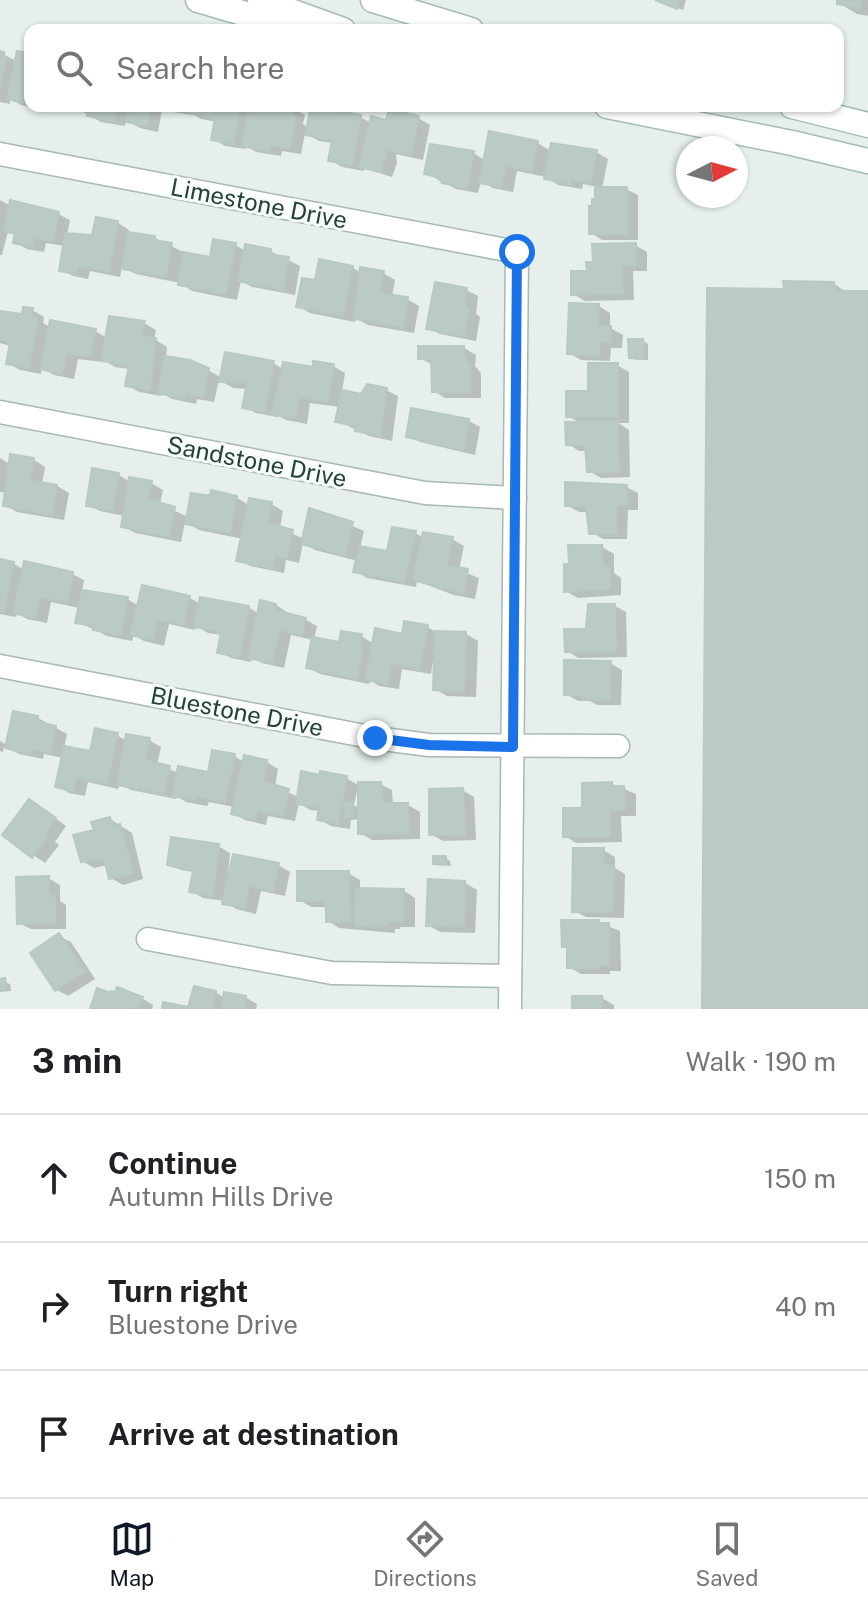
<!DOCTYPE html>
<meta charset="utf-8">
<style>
body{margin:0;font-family:"Public Sans",sans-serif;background:#f2f2f2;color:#202124}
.compass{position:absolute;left:676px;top:136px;width:72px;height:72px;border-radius:50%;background:#fff;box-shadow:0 2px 6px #0004;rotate:84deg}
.stop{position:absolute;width:24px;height:24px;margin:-18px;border:6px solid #1a73e8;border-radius:50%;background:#fff}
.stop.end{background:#1a73e8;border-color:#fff;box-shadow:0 2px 8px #0008}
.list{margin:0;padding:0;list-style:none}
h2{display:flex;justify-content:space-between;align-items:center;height:104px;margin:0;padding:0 32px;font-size:34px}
h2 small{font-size:26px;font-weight:400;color:#757577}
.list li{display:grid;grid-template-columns:52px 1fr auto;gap:24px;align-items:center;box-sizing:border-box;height:128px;padding:0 32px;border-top:2px solid #e0e0e0}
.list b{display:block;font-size:30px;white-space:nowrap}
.list p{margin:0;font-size:26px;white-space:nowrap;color:#757577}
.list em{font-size:26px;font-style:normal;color:#757577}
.icon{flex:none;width:44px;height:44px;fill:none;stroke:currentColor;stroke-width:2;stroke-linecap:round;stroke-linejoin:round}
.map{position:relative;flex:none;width:868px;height:1009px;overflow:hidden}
.search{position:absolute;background:#fff;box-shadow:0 2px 6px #0004;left:24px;right:24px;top:24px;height:88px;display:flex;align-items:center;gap:20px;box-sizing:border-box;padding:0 28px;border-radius:16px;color:#757577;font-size:30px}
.sheet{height:488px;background:#fff}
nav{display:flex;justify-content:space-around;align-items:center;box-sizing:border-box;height:112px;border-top:2px solid #e0e0e0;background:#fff;font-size:22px;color:#757577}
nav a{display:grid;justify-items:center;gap:4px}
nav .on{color:#111827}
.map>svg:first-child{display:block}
.shadow{fill:#0003;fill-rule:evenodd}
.building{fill:#bbcac4;stroke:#b8c9c2;stroke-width:2}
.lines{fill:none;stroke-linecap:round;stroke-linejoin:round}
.minor-casing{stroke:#a8b8b2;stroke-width:25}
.secondary-casing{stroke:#a4bbb3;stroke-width:27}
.minor{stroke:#fff;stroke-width:22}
.secondary{stroke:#fff;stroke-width:24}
.route{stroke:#1a73e8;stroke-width:10}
.labels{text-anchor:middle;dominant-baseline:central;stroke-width:6;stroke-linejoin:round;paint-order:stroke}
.street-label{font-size:24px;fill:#24423a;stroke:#f7fbf9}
</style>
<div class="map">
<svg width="868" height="1009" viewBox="0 0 868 1009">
<rect width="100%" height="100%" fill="#e6efeb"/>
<g class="shadow">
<polygon points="657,0 686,0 683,10"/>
<polygon points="839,0 868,0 868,16 857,14 839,3"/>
<polygon points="0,53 17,61 18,53 30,55 30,106 42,106 41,109 21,105 10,99 10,104 0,102"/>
<polygon points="72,106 252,106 251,111 256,112 257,106 280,106 293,108 305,115 303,124 309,128 313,106 336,106 343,111 343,113 360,117 372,123 418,118 430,125 423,160 396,154 397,163 392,177 364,168 364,171 342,167 330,160 333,143 319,141 305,133 301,154 282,151 281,156 256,152 246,146 246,149 225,146 214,139 217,122 201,119 191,113 190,115 162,110 158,132 140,128 126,120 125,126 101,122"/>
<polygon points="537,143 551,151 596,152 608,159 602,189 626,189 638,195 638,240 602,240 591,233 597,187 583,184 582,189 558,185 546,177 517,171 513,192 493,188 481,181 478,193 456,189 426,173 473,153 485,160"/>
<polygon points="0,200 11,206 58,214 70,220 67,235 94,237 97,219 118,223 129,230 129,234 155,238 183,252 212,260 235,245 246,251 270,251 300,266 295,295 252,287 241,281 237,300 192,291 180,283 136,274 122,267 120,277 90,271 88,279 73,276 61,270 65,246 46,243 44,252 27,249 15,242 16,236 8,231 2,255 0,255"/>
<polygon points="635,245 647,252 647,271 633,271 634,300 585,301 573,294 595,264"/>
<polygon points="353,268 362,273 383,273 395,280 392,297 407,299 419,306 414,333 368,325 356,318 355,322 310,313 298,306 316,282"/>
<polygon points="834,284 848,293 868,293 868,1009 704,1009 786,291"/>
<polygon points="466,290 478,296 476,314 480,317 476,341 440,334 429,328"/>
<polygon points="599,306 610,313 610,328 623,335 622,348 611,348 610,361 581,360 569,353"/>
<polygon points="32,310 44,317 43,323 50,327 95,331 107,338 144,323 156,330 154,339 167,347 166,358 208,370 222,378 273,363 284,370 314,369 333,366 345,373 342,392 362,396 386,390 398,396 392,441 369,436 338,421 340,407 310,403 307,424 286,420 277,415 277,417 256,413 244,407 248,389 233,388 219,380 214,402 197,399 196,404 172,399 162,393 161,396 139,392 127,385 130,369 115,367 102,359 102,362 78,359 74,379 54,375 42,368 41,374 20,370 8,363 11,346 0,343 0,313 23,317"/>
<polygon points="643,341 648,344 648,360 636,360 631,357"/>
<polygon points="464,348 476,355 475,366 481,373 481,398 445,398 434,391 433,365 420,358"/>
<polygon points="617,365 629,372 629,423 618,423 629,430 630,477 601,478 589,471 587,451 579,451 568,444 580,423 568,416"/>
<polygon points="469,421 480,427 475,455 420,442 408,436"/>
<polygon points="0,458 11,465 34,460 45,467 42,484 57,486 69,493 64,520 17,512 5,505 7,493 0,492"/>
<polygon points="119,475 130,482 151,483 163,490 160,504 188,517 237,498 249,505 271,504 283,511 280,528 304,539 343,522 364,531 360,548 389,554 415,533 424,538 452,539 464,546 459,570 479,578 475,599 454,595 417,581 416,587 367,578 356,571 358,561 315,550 303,543 299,563 286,560 284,573 250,566 238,560 243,539 199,530 185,522 181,542 135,533 123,526 125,516 100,511 88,505"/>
<polygon points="626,487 638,493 638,510 628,510 627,539 603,539 591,532 589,512 579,512 567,505"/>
<polygon points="602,547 614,554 614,573 621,578 621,595 578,598 566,591"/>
<polygon points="0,561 13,563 24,570 72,574 84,580 82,592 127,599 139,606 190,598 200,604 248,607 259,614 276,605 287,612 287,615 306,620 317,626 314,639 341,645 361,636 374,644 427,627 438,633 466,634 478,641 476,697 447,696 435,689 436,661 433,661 431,674 402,669 399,689 379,686 370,680 369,684 320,674 308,667 314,640 291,635 284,668 262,663 252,658 251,662 231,658 220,652 222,635 208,633 196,626 195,630 169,624 164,646 144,641 134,635 132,641 107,636 78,622 80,608 51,602 47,623 27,619 17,613 16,617 0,614"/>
<polygon points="615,606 626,612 627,657 578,658 567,651"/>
<polygon points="610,663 622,670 621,705 597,705 590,701 578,701 566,694"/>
<path d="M38,718L67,734L64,748L91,753L117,735L126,741L149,740L161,747L157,765L179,773L210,774L234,756L244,762L245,758L267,762L278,769L275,787L299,797L346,778L360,786L380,784L392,790L393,805H408L420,812V839L372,840L360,833V819L351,820L350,829L331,826L319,819L321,811L310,810L299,803L295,821L268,816L266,825L245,820L233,813L234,807L209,802L207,806L186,802L177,796L176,799L131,790L120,784L118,789L88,782L85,796L69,793L57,786L63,758L44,754L43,759L19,754L4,746L3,752L0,751V741L7,745ZM358,786H360V809L354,805Z"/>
<polygon points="612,784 636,794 636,816 621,816 622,842 576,843 565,836"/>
<polygon points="462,790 474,797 476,840 443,841 431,834"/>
<polygon points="41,808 66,826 55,842 59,845 45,863 4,835"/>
<polygon points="110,819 132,833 143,879 123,885 111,878 108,865 94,868 82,861 96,831"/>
<polygon points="218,846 230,853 228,873 278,865 290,872 285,896 261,891 256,914 236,909 225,901 203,898 192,891 194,872 181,870 169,864"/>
<polygon points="603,850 615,857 615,868 625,874 624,918 586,917 574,911"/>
<polygon points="445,858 450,861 451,866 435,863"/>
<polygon points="348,873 360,880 360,890 404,891 415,898 415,927 400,927 400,929 395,929 395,933 339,928 328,921 328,907 311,907 299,900"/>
<polygon points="48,878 60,885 60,901 66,905 66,929 31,929 19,923"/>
<polygon points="465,883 477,890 475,933 440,932 428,925"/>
<polygon points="598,922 620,931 621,971 610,971 610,974 581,974 569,967 569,949 564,946"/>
<polygon points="59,936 71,942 95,979 68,996 57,990"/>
<polygon points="0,981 10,984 11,991 0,992"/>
<polygon points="215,992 225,998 245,997 257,1004 256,1009 189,1009"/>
<polygon points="112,995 142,998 153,1005 152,1009 92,1009"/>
<polygon points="602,998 614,1005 614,1009 574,1009"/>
</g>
<g class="building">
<polygon points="655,0 680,0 677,9"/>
<polygon points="837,0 861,0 859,8 837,4"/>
<polygon points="0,51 4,52 5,61 0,88"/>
<polygon points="17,51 30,53 29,104 7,99"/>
<polygon points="70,106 117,106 114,121 87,116 88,111"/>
<polygon points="129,106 151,106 147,126 126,122"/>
<polygon points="189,106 240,106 234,144 211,140 215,118 187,113"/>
<polygon points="255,106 294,106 292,117 295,118 290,149 270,145 269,151 242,146 249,109 255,110"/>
<polygon points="311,106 332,106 331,109 361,115 352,165 328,161 332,140 305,135"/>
<polygon points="389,109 419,116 411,155 385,149 384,151 387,152 380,172 359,167 371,116 386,120"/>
<polygon points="489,131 538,141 532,171 505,166 501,187 479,183"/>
<polygon points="551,143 597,150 591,183 571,179 570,184 544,179"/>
<polygon points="430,144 474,151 467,188 442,183 438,177 424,174"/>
<polygon points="595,187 627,187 627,234 589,234 589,206 592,206 592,199 595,199"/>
<polygon points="10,200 59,212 53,241 34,238 32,247 13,243 15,233 4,232"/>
<polygon points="96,217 118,221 109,272 78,266 76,274 59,271 65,233 92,235"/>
<polygon points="128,232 155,236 154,240 172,243 166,277 122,269"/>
<polygon points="213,239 236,243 226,294 178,285 183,252 210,257"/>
<polygon points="636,243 636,265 622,265 623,294 571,295 571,271 587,271 586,262 593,262 592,244"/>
<polygon points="245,244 271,249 270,254 289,257 283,290 238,281"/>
<polygon points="319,259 353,266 343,316 296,307 302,278 315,280"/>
<polygon points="360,267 384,271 380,293 408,297 403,327 354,319"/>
<polygon points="783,281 834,282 835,291 868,291 868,1009 702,1009 707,288 784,289"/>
<polygon points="435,282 467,288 464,302 467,302 464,307 469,308 464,336 426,329"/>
<polygon points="569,303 599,304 598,326 611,326 611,342 599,342 599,356 567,354"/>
<polygon points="23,307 33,308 31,316 38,318 29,368 6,364 10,343 0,339 0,311 22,314"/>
<polygon points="109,316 145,321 142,336 156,338 150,390 125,386 129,365 101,361"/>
<polygon points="50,320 96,329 90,356 66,353 62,374 40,369"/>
<polygon points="628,339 643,339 643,359 629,358"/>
<polygon points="418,346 464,346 464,359 467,359 467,364 470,364 470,392 432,392 431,359 418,359"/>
<polygon points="225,352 274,361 265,412 242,408 247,383 219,382"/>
<polygon points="165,356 190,360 209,368 203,397 185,394 184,399 158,393"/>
<polygon points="313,361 334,364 328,402 299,397 295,418 272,415 283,362 313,367"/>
<polygon points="588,363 618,363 618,417 566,417 566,391 588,391"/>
<polygon points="367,384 387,388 380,436 355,431 356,426 335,422 342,390 361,394"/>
<polygon points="411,408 469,419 464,450 406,437"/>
<polygon points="618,421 619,472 587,472 585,445 566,445 565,422"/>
<polygon points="10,454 34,458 30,480 57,485 52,515 3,506"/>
<polygon points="92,468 119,473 113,510 86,506"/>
<polygon points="129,477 152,481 148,499 175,507 169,537 121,527"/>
<polygon points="565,482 627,485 627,505 616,505 616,534 589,534 586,506 565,506"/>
<polygon points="211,490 237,496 230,533 185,524 191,493 204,495 210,495"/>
<polygon points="249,498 272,502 268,523 293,530 287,558 274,555 272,568 236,561"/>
<polygon points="309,508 353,522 345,555 301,544"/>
<polygon points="392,527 416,531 404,582 353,572 359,546 387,551"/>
<polygon points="423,532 453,537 447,565 468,569 463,594 413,580"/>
<polygon points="568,545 602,545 603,564 610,569 610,589 564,592 564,564 569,564"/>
<polygon points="0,559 14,562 4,612 0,611"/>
<polygon points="24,561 73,572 67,602 40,597 35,618 13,613"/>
<polygon points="142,585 190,596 183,625 157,619 153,640 130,635"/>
<polygon points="82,590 128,597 121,635 93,630 94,626 75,623"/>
<polygon points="200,597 249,606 240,657 217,653 221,632 194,627"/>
<polygon points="260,600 276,604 275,610 306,618 302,635 279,630 272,663 248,658"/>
<polygon points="588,604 615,604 616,652 565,652 564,629 586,629"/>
<polygon points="404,621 428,625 419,669 391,663 387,684 365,680 375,628 402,634"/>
<polygon points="341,631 362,634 360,646 363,647 357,679 306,668 312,637 339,642"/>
<polygon points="435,631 466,632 464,692 433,690"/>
<polygon points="564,660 611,661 610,700 583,699 583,695 564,695"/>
<polygon points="13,711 38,716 38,722 56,726 50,753 32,749 31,754 5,748"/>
<polygon points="95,728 118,733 107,784 76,777 73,791 55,787 64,746 90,751"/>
<polygon points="126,734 150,738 145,760 170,766 164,794 117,785"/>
<polygon points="212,750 235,754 225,802 197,797 195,800 172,796 178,766 208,772"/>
<polygon points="244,755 267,760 263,781 289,789 283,816 257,810 255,820 231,814"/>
<polygon points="301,771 320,775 320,771 347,776 338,824 317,820 319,807 296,804"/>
<polygon points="358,782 381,782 383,803 408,803 409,833 358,834"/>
<polygon points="612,782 612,786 624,786 625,810 610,810 610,837 563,837 563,808 582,808 582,783"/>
<polygon points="463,788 465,835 429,835 429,789"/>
<polygon points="29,799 56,818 45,834 48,836 32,858 2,835"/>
<polygon points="344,802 352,802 353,817 345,818"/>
<polygon points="110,817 113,826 120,824 133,873 109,879 104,858 81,862 73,835 94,830 91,822"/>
<polygon points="171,837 219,844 213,896 189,892 193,871 167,865"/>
<polygon points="573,848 604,848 603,865 614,865 613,912 572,912"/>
<polygon points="233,854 279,863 273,891 249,886 244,908 222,904"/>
<polygon points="433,856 446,856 446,865 433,864"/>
<polygon points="297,871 349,871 350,922 326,922 326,901 297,901"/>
<polygon points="49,876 49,896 55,896 55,923 17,924 16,877"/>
<polygon points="428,879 465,881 464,927 426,926"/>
<polygon points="356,888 404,889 403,922 388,921 388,924 383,924 383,927 355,926"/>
<polygon points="561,920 599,920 599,923 609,923 609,965 599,965 599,968 567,968 567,947 562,947"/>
<polygon points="59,933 85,972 55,991 30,953"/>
<polygon points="5,978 7,989 0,990 0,979"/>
<polygon points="194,986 216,991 212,1009 162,1009 163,1002 188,1007"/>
<polygon points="117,987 143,997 138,1009 90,1009 97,988 111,993 111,991 115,992"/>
<polygon points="224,992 246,996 244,1009 221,1009"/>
<rect x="572" y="996" width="30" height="13"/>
</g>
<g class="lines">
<defs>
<g id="minor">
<polyline points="0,154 517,252 510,1009"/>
<polyline points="0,412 425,493 515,498"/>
<polyline points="0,666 375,738 429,745 618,746"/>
<polyline points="148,939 332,973 510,976"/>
</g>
<g id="secondary">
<polyline points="198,0 249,15 319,30"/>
<polyline points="260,0 343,30"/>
<polyline points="373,0 471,30"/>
<polyline points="607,106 792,143 868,161"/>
<polyline points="792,106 868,125"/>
</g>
</defs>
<use href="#minor" class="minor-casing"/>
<use href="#secondary" class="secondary-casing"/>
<use href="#minor" class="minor"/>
<use href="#secondary" class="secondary"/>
</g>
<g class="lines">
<polyline class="route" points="375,738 429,745 513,747 517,252"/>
</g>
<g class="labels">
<g class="street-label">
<text transform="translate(259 203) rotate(11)">Limestone Drive</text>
<text transform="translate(257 461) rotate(11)">Sandstone Drive</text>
<text transform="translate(237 711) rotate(11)">Bluestone Drive</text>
</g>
</g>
</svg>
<svg class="compass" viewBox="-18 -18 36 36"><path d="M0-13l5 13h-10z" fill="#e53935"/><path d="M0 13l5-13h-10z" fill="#757577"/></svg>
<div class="stop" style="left:517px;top:252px"></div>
<div class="stop end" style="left:375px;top:738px"></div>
<div class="search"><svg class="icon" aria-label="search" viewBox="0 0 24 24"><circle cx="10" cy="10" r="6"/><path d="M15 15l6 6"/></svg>Search here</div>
</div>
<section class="sheet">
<h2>3 min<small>Walk · 190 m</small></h2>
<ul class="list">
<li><svg class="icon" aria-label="ahead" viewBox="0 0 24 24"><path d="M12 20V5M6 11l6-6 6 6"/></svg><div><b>Continue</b><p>Autumn Hills Drive</p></div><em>150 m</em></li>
<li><svg class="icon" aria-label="right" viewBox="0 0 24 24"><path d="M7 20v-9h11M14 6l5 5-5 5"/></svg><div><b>Turn right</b><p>Bluestone Drive</p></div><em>40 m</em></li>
<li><svg class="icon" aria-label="arrive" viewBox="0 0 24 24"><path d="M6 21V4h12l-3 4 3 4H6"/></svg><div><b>Arrive at destination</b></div></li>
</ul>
</section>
<nav>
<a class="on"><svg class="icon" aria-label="map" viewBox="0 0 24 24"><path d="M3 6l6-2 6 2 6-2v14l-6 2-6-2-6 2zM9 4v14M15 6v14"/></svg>Map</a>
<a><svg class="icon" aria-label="directions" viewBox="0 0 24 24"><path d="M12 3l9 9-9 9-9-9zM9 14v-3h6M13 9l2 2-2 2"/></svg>Directions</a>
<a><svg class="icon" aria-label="saved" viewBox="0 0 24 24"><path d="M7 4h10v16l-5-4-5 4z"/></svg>Saved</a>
</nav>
